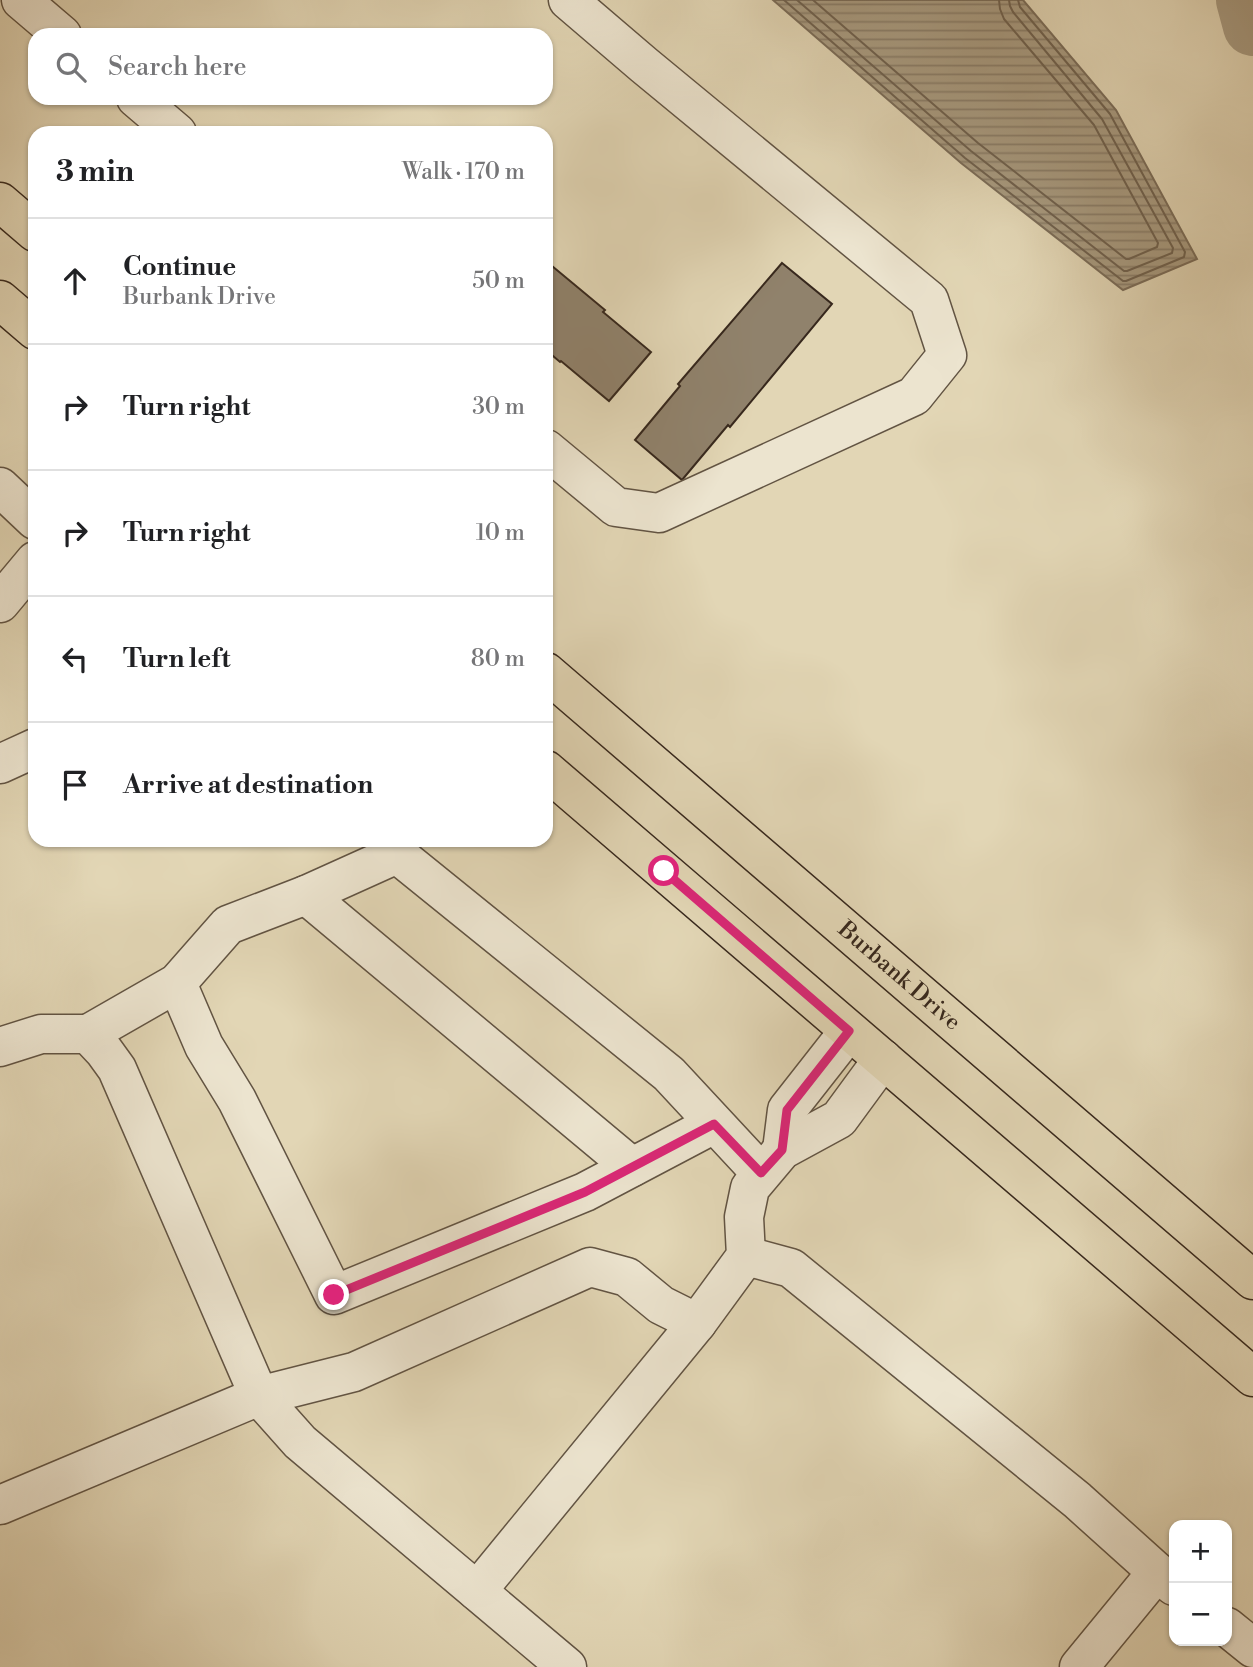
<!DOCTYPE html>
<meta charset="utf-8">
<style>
body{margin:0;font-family:"Libre Bodoni",serif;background:#f6f6f6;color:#202124}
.controls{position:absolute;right:21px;bottom:21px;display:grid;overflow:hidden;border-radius:14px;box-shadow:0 2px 5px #0004}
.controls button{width:63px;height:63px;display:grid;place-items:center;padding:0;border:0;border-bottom:2px solid #e0e0e0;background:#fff;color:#202124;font:35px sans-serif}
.stop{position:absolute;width:21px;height:21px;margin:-16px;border:5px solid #db2777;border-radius:50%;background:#fff}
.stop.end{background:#db2777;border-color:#fff;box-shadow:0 2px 7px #0008}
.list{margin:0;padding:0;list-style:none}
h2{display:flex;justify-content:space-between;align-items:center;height:91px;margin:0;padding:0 28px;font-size:30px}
h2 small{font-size:23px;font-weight:400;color:#757577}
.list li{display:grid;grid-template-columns:46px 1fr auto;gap:21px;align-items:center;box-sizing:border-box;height:126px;padding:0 28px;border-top:2px solid #e0e0e0}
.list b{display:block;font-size:26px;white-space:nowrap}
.list p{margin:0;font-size:23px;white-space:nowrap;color:#757577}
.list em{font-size:23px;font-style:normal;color:#757577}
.icon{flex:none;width:38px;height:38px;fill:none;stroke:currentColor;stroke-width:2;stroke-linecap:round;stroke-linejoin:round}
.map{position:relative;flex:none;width:1253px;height:1667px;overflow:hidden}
.search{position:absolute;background:#fff;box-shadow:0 2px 5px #0004;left:28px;top:28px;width:525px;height:77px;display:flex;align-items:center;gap:18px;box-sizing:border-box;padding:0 24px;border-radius:21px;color:#757577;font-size:26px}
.panel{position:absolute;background:#fff;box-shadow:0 2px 5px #0004;left:28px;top:126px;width:525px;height:721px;border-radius:21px}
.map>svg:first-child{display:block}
.water{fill:url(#water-rules);stroke:#7b6d59;stroke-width:2}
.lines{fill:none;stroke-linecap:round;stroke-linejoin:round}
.shore{stroke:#70624f;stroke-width:2}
.river{stroke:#a89b81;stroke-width:60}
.building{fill:#90826c;stroke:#37281d;stroke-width:2}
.minor-casing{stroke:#625443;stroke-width:41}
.major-casing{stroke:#37281d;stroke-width:41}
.minor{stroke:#ece4cf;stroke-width:38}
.major{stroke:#e2d6b5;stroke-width:38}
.route{stroke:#db2777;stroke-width:9}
.labels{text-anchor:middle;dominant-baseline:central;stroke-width:7;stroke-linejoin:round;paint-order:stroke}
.street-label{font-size:23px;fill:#37281d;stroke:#ece4cf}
</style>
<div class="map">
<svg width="1253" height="1667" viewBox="0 0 1253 1667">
<defs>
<pattern id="water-rules" width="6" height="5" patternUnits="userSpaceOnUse" patternTransform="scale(1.75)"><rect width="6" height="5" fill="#a89b81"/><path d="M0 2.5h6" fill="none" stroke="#8a7e69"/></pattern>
</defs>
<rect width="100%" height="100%" fill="#e2d6b5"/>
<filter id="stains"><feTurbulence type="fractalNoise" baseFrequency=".00286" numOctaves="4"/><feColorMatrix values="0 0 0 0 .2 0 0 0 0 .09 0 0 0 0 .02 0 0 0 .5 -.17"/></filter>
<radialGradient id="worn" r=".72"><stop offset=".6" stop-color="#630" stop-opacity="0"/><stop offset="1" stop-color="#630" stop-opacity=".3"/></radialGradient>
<polygon class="water" points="773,0 1023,0 1116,110 1197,259 1123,290 961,163"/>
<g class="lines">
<g class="shore">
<polyline points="784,0 965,158 1123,281 1126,281 1184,257 1185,252 1110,114 1020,7 1018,0"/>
<polyline points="797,0 971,151 1124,271 1127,271 1172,253 1173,248 1102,119 1013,12 1010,6 1009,0"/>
<polyline points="813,0 978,143 1126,259 1129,259 1157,247 1158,243 1094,125 1004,19 1000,9 999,0"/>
</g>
<polyline class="river" points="1246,0 1253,26"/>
</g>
<g class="building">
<polygon points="546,261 605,310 603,312 651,352 609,401 561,361 560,362 546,350"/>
<polygon points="782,263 832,304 730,427 728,425 682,480 635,440 680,386 678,384"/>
</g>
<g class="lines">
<defs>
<g id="minor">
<polyline points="21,0 62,35"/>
<polyline points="136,98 177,133"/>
<polyline points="546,449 616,507 659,513 914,396 947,355 929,300 644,65 568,0"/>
<polyline points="0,487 35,520"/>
<polyline points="0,603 35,561"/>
<polyline points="0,764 35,748"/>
<polyline points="306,895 632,1167"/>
<polyline points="177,983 204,1046 237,1100 334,1295 585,1192 714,1124"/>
<polyline points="88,1034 177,983 228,925 306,895 397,854 669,1074 761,1173"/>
<polyline points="0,1047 41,1034 88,1034 104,1051 117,1069 259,1396 300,1442 567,1667"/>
<polyline points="782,1150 787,1110 849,1031"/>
<polyline points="746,1256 791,1268 1077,1500 1157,1572 1174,1586"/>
<polyline points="0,1505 259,1396 354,1372 590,1267 627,1277 661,1305 697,1323 746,1256 744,1217 750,1188 782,1150 839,1119 883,1059"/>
<polyline points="477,1591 697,1323"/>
<polyline points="1227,1627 1253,1648"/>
<polyline points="1079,1667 1157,1572"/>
</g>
<g id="major">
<polyline points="0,202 35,232"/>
<polyline points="0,300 35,330"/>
<path id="s1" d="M546,672L1253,1280"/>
<polyline points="546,770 1253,1377"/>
</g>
</defs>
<use href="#minor" class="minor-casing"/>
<use href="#major" class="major-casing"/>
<use href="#minor" class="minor"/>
<use href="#major" class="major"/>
</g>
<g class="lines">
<polyline class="route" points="334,1295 585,1192 714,1124 761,1173 782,1150 787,1110 849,1031 664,871"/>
</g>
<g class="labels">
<g class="street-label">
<text stroke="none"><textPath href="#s1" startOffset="466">Burbank Drive</textPath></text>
</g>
</g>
<rect width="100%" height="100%" filter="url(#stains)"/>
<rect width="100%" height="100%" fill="url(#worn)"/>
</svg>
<div class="controls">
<button>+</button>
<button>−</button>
</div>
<div class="stop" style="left:664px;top:871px"></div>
<div class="stop end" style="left:334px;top:1295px"></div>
<div class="search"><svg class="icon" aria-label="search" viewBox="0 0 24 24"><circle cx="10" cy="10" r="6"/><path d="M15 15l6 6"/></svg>Search here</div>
<section class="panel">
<h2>3 min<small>Walk · 170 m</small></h2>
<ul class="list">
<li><svg class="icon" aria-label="ahead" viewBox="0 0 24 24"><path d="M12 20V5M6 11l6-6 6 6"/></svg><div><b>Continue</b><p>Burbank Drive</p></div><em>50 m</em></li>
<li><svg class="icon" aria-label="right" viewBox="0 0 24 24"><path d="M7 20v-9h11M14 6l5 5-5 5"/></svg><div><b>Turn right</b></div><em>30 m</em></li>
<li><svg class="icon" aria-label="right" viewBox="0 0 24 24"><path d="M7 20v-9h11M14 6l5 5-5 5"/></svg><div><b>Turn right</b></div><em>10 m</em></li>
<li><svg class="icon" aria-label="left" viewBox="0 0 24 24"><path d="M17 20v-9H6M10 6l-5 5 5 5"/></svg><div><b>Turn left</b></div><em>80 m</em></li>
<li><svg class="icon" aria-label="arrive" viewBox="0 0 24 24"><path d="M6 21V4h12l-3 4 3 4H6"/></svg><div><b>Arrive at destination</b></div></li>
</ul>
</section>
</div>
